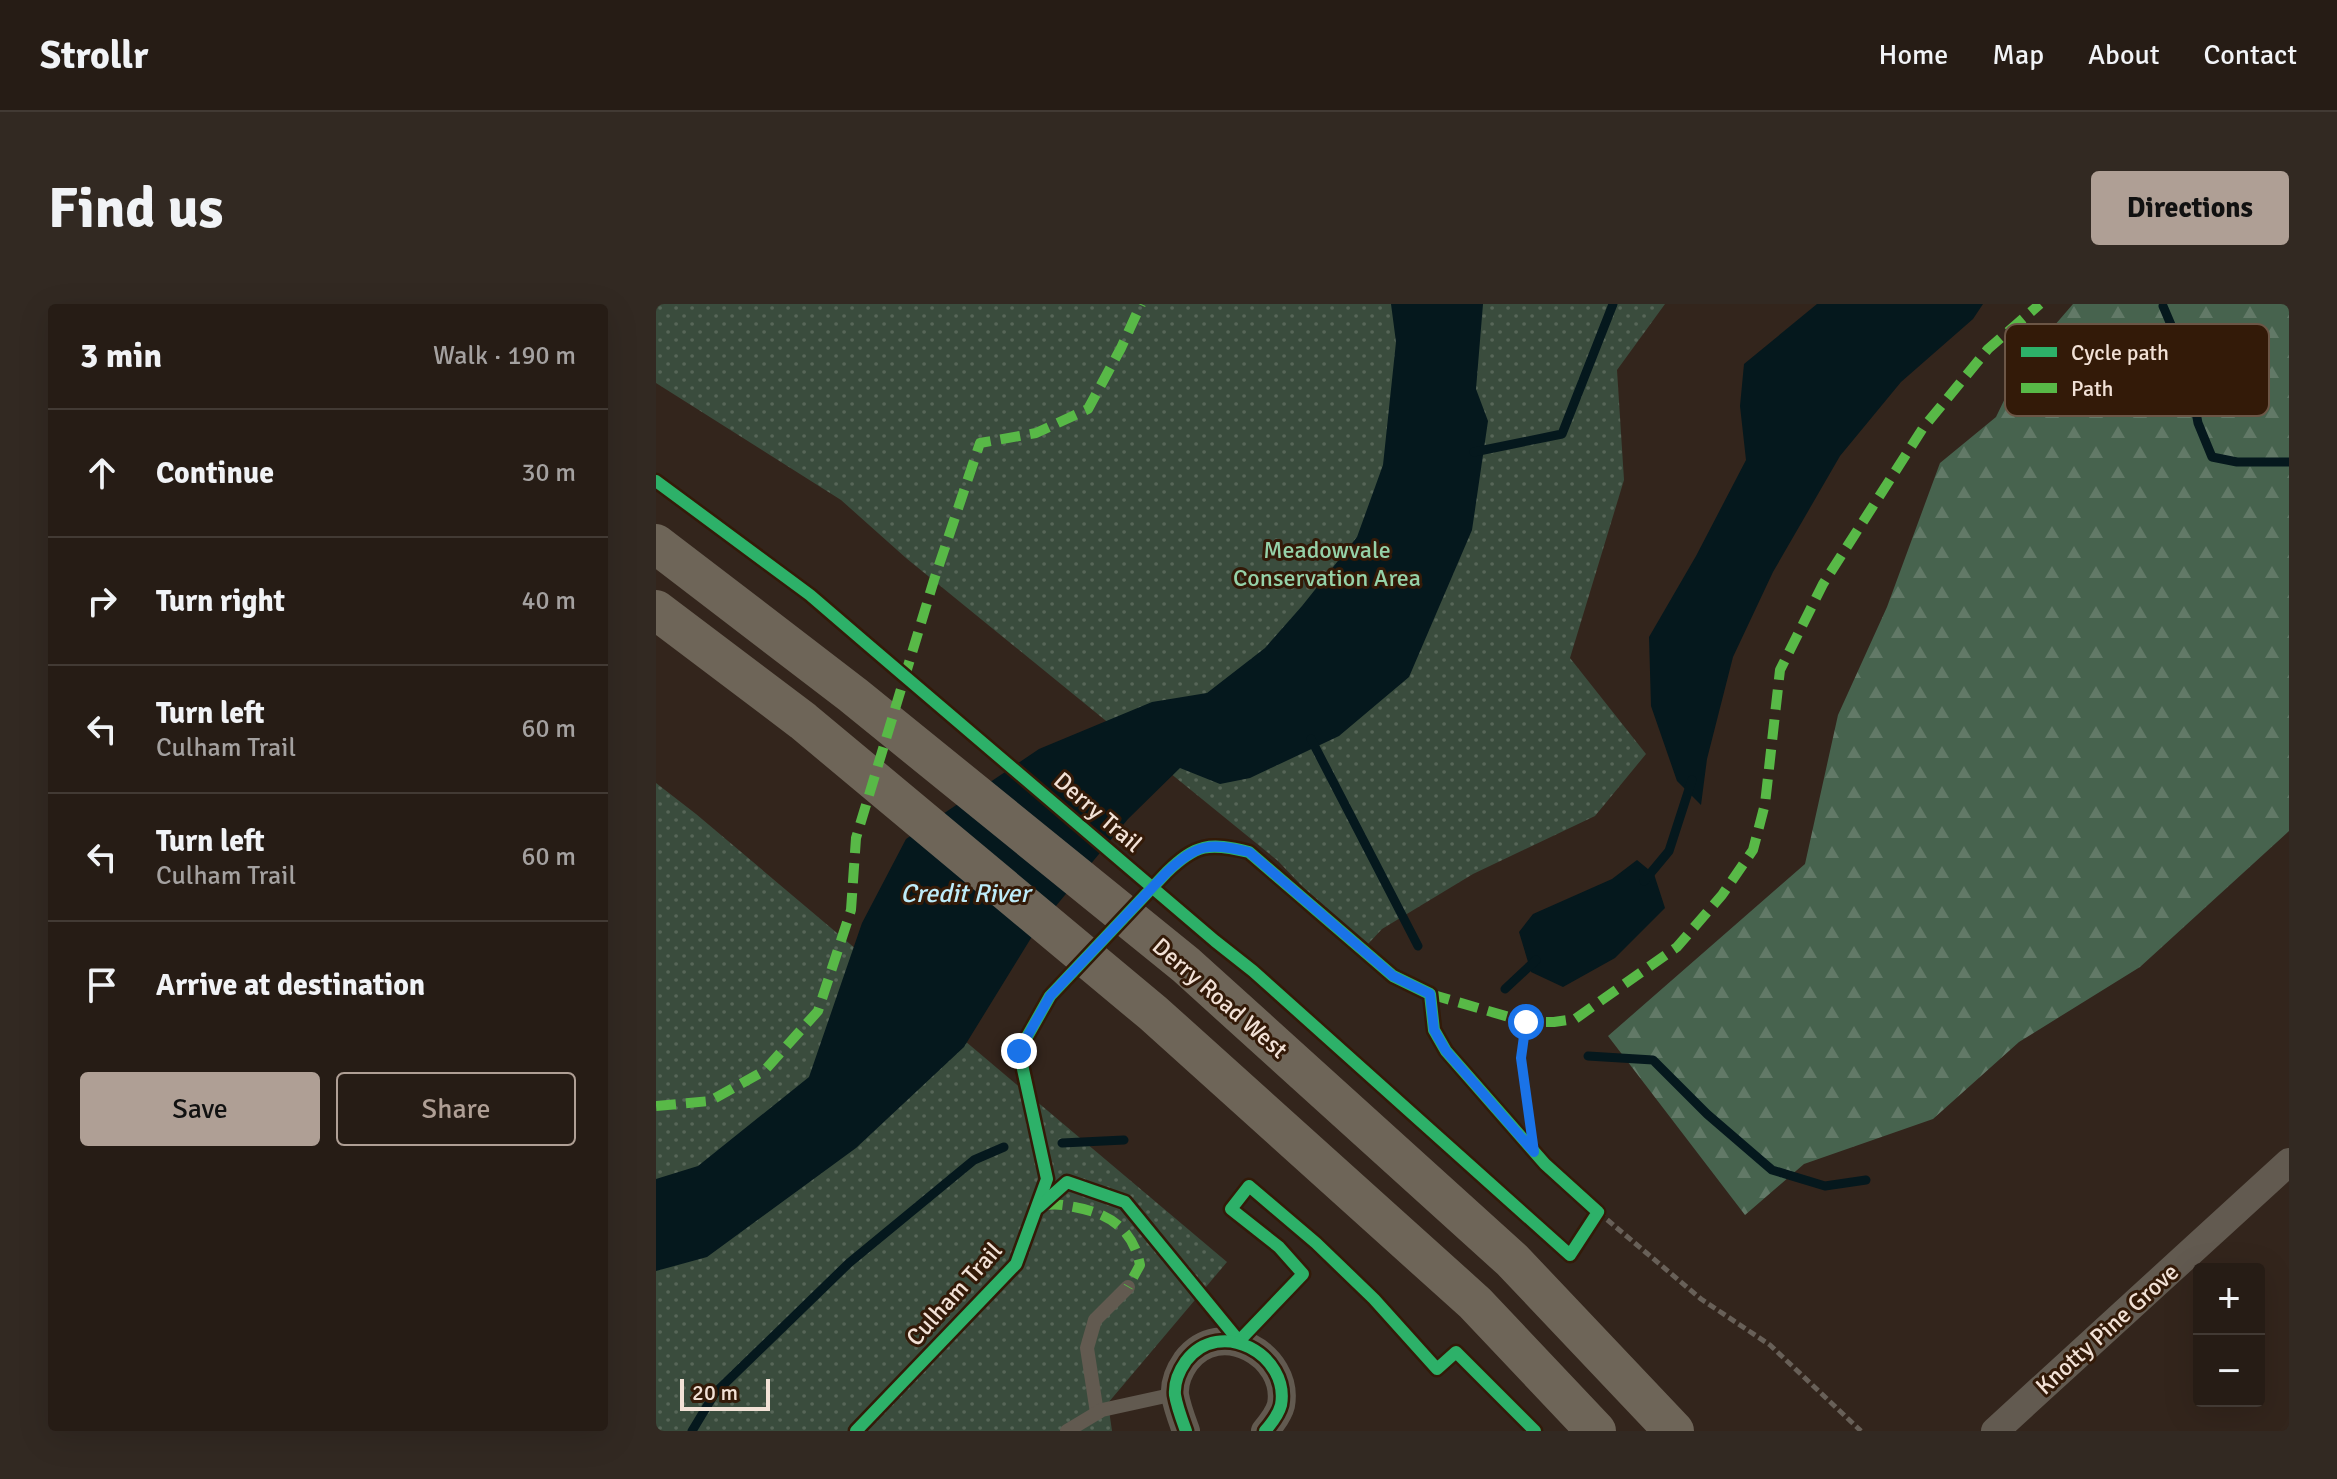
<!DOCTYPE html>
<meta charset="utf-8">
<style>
body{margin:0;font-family:Signika,sans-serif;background:#322922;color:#f1f3f6}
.controls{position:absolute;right:24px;bottom:24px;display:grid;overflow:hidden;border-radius:8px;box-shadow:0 8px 32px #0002}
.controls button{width:72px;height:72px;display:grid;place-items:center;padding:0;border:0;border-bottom:2px solid #423a34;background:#261c15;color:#f1f3f6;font:40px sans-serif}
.scale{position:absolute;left:24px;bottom:20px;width:90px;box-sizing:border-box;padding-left:8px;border:4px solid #f2e1d6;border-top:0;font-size:22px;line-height:28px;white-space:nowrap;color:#f2e1d6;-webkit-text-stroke:6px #331a08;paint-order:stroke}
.stop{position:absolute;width:24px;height:24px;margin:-18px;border:6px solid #1a73e8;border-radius:50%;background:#fff}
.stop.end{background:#1a73e8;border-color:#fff;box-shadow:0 2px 8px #0008}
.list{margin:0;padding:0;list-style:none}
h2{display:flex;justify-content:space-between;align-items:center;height:104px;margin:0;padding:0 32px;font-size:34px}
h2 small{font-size:26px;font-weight:400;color:#a4a1a0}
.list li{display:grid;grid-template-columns:52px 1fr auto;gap:24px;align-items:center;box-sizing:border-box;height:128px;padding:0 32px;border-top:2px solid #423a34}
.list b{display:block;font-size:30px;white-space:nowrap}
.list p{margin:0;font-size:26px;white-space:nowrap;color:#a4a1a0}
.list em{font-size:26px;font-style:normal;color:#a4a1a0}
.actions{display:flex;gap:16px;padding:24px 32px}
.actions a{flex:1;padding:18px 0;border:2px solid #af9f95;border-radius:8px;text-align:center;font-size:28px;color:#af9f95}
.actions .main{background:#af9f95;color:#111}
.icon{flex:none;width:44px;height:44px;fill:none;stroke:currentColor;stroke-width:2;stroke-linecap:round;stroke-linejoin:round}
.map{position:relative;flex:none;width:1633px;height:1127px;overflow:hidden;border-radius:8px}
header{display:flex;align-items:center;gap:48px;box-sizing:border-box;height:112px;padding:0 40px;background:#261c15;border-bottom:2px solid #423a34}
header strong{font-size:38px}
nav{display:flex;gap:44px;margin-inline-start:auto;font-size:28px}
.intro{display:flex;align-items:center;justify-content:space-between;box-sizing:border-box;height:192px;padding:0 48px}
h1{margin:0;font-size:56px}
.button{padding:20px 36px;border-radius:8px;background:#af9f95;color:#111;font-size:28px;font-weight:700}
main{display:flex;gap:48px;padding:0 48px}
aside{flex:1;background:#261c15;border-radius:8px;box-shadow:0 8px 32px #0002}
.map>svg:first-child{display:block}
.forest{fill:url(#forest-firs)}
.park{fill:url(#park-dots)}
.water{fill:#05181d}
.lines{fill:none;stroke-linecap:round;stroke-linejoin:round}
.stream{stroke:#05181d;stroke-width:9}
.path{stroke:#686058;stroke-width:5;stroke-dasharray:8 4;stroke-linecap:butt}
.service{stroke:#625a50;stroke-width:14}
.minor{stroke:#625a50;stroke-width:28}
.secondary{stroke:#6e6558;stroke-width:40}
.quiet{stroke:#58b947;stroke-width:10;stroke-dasharray:20 10;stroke-linecap:butt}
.cycleway-casing{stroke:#331a08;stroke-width:17}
.cycleway{stroke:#2db169;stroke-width:12}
.route{stroke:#1a73e8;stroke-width:10}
.labels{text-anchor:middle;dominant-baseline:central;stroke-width:6;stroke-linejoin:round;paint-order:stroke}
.park-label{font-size:24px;fill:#95d2a9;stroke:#331a08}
.street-label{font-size:24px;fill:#f2e1d6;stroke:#331a08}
.water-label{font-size:26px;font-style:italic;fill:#bdecfa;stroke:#331a08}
.key{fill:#331a08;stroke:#6c5646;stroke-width:2}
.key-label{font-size:22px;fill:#f2e1d6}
</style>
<header>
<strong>Strollr</strong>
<nav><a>Home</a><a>Map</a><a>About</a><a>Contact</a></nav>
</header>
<div class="intro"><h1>Find us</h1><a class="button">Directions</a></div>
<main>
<aside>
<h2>3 min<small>Walk · 190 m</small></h2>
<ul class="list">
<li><svg class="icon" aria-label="ahead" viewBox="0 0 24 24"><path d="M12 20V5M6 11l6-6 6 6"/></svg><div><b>Continue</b></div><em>30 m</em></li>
<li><svg class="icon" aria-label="right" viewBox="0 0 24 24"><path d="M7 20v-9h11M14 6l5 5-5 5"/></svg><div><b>Turn right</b></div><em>40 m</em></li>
<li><svg class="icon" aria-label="left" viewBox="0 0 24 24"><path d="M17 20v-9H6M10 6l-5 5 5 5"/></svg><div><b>Turn left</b><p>Culham Trail</p></div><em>60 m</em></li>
<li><svg class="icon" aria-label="left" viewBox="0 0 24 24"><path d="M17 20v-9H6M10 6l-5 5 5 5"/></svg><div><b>Turn left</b><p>Culham Trail</p></div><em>60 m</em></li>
<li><svg class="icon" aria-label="arrive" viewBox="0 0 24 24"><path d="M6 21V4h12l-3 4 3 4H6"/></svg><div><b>Arrive at destination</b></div></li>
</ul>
<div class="actions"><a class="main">Save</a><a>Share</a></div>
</aside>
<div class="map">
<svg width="1633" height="1127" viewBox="0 0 1633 1127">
<defs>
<pattern id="forest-firs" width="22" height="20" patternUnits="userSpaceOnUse" patternTransform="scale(2)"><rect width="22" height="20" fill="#47634e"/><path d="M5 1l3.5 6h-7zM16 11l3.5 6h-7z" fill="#627967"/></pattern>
<pattern id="park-dots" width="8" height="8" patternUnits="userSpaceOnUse" patternTransform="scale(2)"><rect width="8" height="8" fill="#3a4c3d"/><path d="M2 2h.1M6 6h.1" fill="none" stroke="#576658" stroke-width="1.8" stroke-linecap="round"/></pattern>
</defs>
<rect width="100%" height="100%" fill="#33251c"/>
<polygon class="forest" points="1417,0 1633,0 1633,527 1484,663 1363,738 1277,815 1148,860 1089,911 952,732 1149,560 1182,411 1231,303 1284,159 1340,113 1366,59"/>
<g class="park">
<polygon points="0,0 1009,0 961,66 968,176 914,354 990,450 939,512 817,570 726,625 712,640 669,606 622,557 250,254 185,196 0,79"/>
<polygon points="0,479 40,510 571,958 452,1099 456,1127 0,1127"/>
</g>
<g class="water">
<polygon points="735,0 827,0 820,85 832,117 816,226 753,373 683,432 594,474 564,480 524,464 472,515 380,626 308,743 200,844 51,953 0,967 0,875 42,862 153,773 206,619 250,535 383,445 496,398 551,389 609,344 646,302 701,233 727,161 740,38"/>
<polygon points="1161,0 1327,0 1317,15 1245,78 1184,152 1117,268 1077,353 1051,455 1045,501 1021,477 995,402 993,333 1040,252 1090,156 1084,102 1088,60"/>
<polygon points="981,556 998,570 1009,604 959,654 907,683 875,668 863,628 877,610 956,575"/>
</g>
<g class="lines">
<g class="stream">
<polyline points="1507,2 1530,56 1542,119 1556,153 1581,158 1633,158"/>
<polyline points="818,148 906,130 957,0"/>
<polyline points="655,435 762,642"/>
<polyline points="988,577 1013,547 1036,476"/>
<polyline points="849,685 880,656"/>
<polyline points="932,752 997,756 1051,810 1116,866 1169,882 1210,876"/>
<polyline points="406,839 468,836"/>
<polyline points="36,1127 59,1089 193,959 318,856 348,843"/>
</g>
<g class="path">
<polyline points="870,718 865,754 878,848"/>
<polyline points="942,908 1045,995 1114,1041 1205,1127"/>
</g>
<g class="service">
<polyline points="441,1109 431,1044 439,1016 472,983"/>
<polyline points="411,1127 446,1106 519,1090"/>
</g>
<g class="minor">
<path d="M530,1127C526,1116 521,1103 519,1091C518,1079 523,1067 530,1057C564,1012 634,1051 625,1101C623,1109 615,1120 609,1127"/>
<polyline points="1339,1127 1633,858"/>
</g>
<g class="secondary">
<polyline points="0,240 197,391 530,661 856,956 1018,1127"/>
<polyline points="0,306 147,417 497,709 819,999 940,1127"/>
</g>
<g class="quiet">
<polyline points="774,690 870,718 898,718 919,715 1021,643 1066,591 1097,546 1109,500 1124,366 1167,280 1267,124 1332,45 1384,0"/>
<polyline points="0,802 54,797 108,767 162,707 195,606 200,534 278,276 324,139 380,129 432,105 465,44 485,0"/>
<path d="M387,902C398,899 407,901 418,903C453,909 477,925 484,961L472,983"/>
</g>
<defs>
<g id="cycleway">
<path d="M0,177L154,291L211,340L559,637L597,667L914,951L942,908L889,860L790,747L778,726L774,690L737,672L593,548C553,538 540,540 511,568L394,692L363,747L391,875L360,960L200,1127"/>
<polyline points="383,903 411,878 469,898 583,1037 647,970 623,943 575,905 593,882 660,939 718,995 781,1065 800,1048 879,1127"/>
<path d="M530,1127C526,1116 521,1103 519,1091C518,1079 523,1067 530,1057C564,1012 634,1051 625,1101C623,1109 615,1120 609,1127"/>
</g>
</defs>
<use href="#cycleway" class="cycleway-casing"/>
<use href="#cycleway" class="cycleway"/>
</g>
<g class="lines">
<path class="route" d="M363,747L394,692L511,568C541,540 553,538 593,548L737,672L774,690L778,726L790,747L878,848L865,754L870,718"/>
</g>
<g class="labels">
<g class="park-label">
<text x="671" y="246">Meadowvale<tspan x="671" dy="28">Conservation Area</tspan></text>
</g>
<g class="street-label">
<text transform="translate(442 508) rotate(41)">Derry Trail</text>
<text transform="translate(564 694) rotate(41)">Derry Road West</text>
<text transform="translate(298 990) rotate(-48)">Culham Trail</text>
<text transform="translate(1451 1025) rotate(-42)">Knotty Pine Grove</text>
</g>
<g class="water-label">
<text x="309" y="590">Credit River</text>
</g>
</g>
<rect x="1349" y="20" width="264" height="92" rx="12" class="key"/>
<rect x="1365" y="43" width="36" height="10" fill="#2db169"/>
<rect x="1365" y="79" width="36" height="10" fill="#58b947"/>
<g class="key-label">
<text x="1415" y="56">Cycle path</text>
<text x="1415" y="92">Path</text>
</g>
</svg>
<div class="controls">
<button>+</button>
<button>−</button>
</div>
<div class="scale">20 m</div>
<div class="stop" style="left:870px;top:718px"></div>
<div class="stop end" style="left:363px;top:747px"></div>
</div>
</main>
